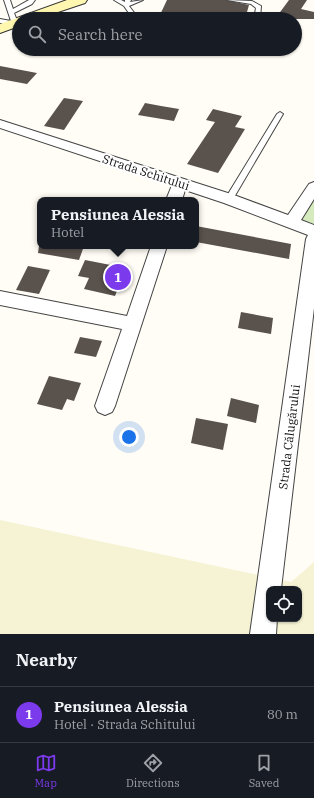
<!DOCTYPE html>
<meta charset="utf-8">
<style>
body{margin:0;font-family:"IBM Plex Serif",serif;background:#20242c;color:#f1f3f6}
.controls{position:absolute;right:12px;bottom:12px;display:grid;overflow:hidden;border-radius:8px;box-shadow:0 1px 3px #0004}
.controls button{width:36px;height:36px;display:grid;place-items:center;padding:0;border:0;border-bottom:1px solid #363941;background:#171b24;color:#f1f3f6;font:20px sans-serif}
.you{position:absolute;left:129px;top:437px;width:14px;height:14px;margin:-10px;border:3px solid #fff;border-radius:50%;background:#1a73e8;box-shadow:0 0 0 6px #1a73e833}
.badge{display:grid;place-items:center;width:26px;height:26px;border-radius:50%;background:#7c3aed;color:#fff;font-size:13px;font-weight:700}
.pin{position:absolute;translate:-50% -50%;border:2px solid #fff;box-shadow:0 1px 4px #0006}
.popup{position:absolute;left:37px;top:197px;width:162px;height:52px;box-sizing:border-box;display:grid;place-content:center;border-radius:8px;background:#171b24;filter:drop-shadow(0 1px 3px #0005);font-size:13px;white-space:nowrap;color:#9ea1a6}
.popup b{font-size:15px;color:#f1f3f6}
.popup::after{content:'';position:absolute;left:50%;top:100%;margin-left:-8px;border:8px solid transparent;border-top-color:#171b24}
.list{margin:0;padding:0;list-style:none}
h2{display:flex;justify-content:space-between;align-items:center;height:52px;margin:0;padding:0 16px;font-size:17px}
h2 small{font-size:13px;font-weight:400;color:#9ea1a6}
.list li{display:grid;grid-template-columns:26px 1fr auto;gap:12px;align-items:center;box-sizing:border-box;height:56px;padding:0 16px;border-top:1px solid #363941}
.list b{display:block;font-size:15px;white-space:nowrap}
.list p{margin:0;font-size:13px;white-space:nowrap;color:#9ea1a6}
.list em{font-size:13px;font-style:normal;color:#9ea1a6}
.icon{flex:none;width:22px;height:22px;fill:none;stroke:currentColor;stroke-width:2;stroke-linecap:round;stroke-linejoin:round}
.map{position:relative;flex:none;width:314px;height:634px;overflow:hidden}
.search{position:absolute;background:#171b24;box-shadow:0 1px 3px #0004;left:12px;right:12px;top:12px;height:44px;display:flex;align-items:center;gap:10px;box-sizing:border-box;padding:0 14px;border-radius:22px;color:#9ea1a6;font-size:15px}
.sheet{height:108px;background:#171b24}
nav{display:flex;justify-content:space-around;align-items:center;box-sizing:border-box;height:56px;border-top:1px solid #363941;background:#171b24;font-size:11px;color:#9ea1a6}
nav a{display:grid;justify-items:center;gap:2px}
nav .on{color:#7c3aed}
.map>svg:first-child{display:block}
.farmland{fill:#f6f3d4;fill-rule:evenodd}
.green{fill:#d5ebbd}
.building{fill:#5a524d}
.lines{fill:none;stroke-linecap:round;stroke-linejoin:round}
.lane-casing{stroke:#444;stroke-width:2}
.street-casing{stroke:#444;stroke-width:2}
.secondary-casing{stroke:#333;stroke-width:2}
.lane{fill:#fff;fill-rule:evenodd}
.street{fill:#fff;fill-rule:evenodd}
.secondary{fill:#fff6b0;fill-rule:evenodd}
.labels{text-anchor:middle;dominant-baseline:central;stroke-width:4;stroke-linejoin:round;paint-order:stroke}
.street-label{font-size:12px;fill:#111;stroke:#fff}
</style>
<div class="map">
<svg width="314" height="634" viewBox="0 0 314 634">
<rect width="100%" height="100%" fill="#fffdf5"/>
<path class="farmland" d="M0,520L291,582L314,562V634H0ZM269,589H299V619H269Z"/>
<polygon class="green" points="314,196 314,224 297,218"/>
<g class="building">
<polygon points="167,0 226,0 249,5 245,19 158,19"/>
<polygon points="289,0 307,0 301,9 314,12 314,19 275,19"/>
<polygon points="0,66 37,73 27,84 0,79"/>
<polygon points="64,98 83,101 64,130 44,126"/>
<polygon points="145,103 161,106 179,109 174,121 138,115"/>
<polygon points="213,109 242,116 235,127 245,129 218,173 187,164 215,122 206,120"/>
<polygon points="196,226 291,244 289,259 196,242"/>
<polygon points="39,246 84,246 79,260 38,253"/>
<polygon points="85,260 126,268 115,296 84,289 89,278 78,276"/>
<polygon points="28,266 50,270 39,294 16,290"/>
<polygon points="241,312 273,318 271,334 238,328"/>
<polygon points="80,337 102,341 96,357 74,353"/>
<polygon points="49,376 81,383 74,401 67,399 62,410 37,404"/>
<polygon points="231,398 259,405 256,423 227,416"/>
<polygon points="196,418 228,424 223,450 191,443"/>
</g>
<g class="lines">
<defs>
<g id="lane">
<polygon points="4,0 10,0 13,9 29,0 35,0 32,4 14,13 18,23 15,25 0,23 0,19 11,21"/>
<polygon points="114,0 121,0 125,2 125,0 131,0 130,2 143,0 129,6 139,19 133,19 124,6"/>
<polygon points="227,0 252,1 261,6 260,19 254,19 256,8 251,4"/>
<polygon points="280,112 283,114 233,199 232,201 226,201 225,199 277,114"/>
</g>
<g id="street">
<polygon points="0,120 234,195 288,215 309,184 314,182 314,199 301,220 314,225 314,308 281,589 269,589 269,619 277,619 276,634 250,634 306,239 308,235 224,203 185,190 182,200 166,200 172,185 0,128"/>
<polygon points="151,246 167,246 115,406 112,412 105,415 98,412 95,406 122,329 0,305 0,291 127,316"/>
</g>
<polygon id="secondary" points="67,0 87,0 85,3 37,19 19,19 19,26 0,33 0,24"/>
</defs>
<use href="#lane" class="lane-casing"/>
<use href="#street" class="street-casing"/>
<use href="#secondary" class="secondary-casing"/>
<use href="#lane" class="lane"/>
<use href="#street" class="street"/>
<use href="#secondary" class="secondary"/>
</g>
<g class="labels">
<g class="street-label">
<text transform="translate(146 172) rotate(18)">Strada Schitului</text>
<text transform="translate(289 437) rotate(-83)">Strada Călugărului</text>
</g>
</g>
</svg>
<div class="controls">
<button><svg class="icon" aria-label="locate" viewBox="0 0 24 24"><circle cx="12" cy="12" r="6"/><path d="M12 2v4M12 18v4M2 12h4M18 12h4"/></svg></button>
</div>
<div class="you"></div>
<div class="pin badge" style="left:118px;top:277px">1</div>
<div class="popup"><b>Pensiunea Alessia</b>Hotel</div>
<div class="search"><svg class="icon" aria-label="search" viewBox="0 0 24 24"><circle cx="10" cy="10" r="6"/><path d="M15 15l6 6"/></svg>Search here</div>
</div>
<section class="sheet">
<h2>Nearby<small></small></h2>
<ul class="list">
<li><span class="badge">1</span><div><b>Pensiunea Alessia</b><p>Hotel · Strada Schitului</p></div><em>80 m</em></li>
</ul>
</section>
<nav>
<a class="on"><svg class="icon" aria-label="map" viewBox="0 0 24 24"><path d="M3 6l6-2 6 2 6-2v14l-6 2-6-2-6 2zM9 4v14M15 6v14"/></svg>Map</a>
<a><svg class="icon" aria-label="directions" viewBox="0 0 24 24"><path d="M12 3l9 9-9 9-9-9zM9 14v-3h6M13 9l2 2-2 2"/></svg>Directions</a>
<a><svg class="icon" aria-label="saved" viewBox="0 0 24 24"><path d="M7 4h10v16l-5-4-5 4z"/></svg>Saved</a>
</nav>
